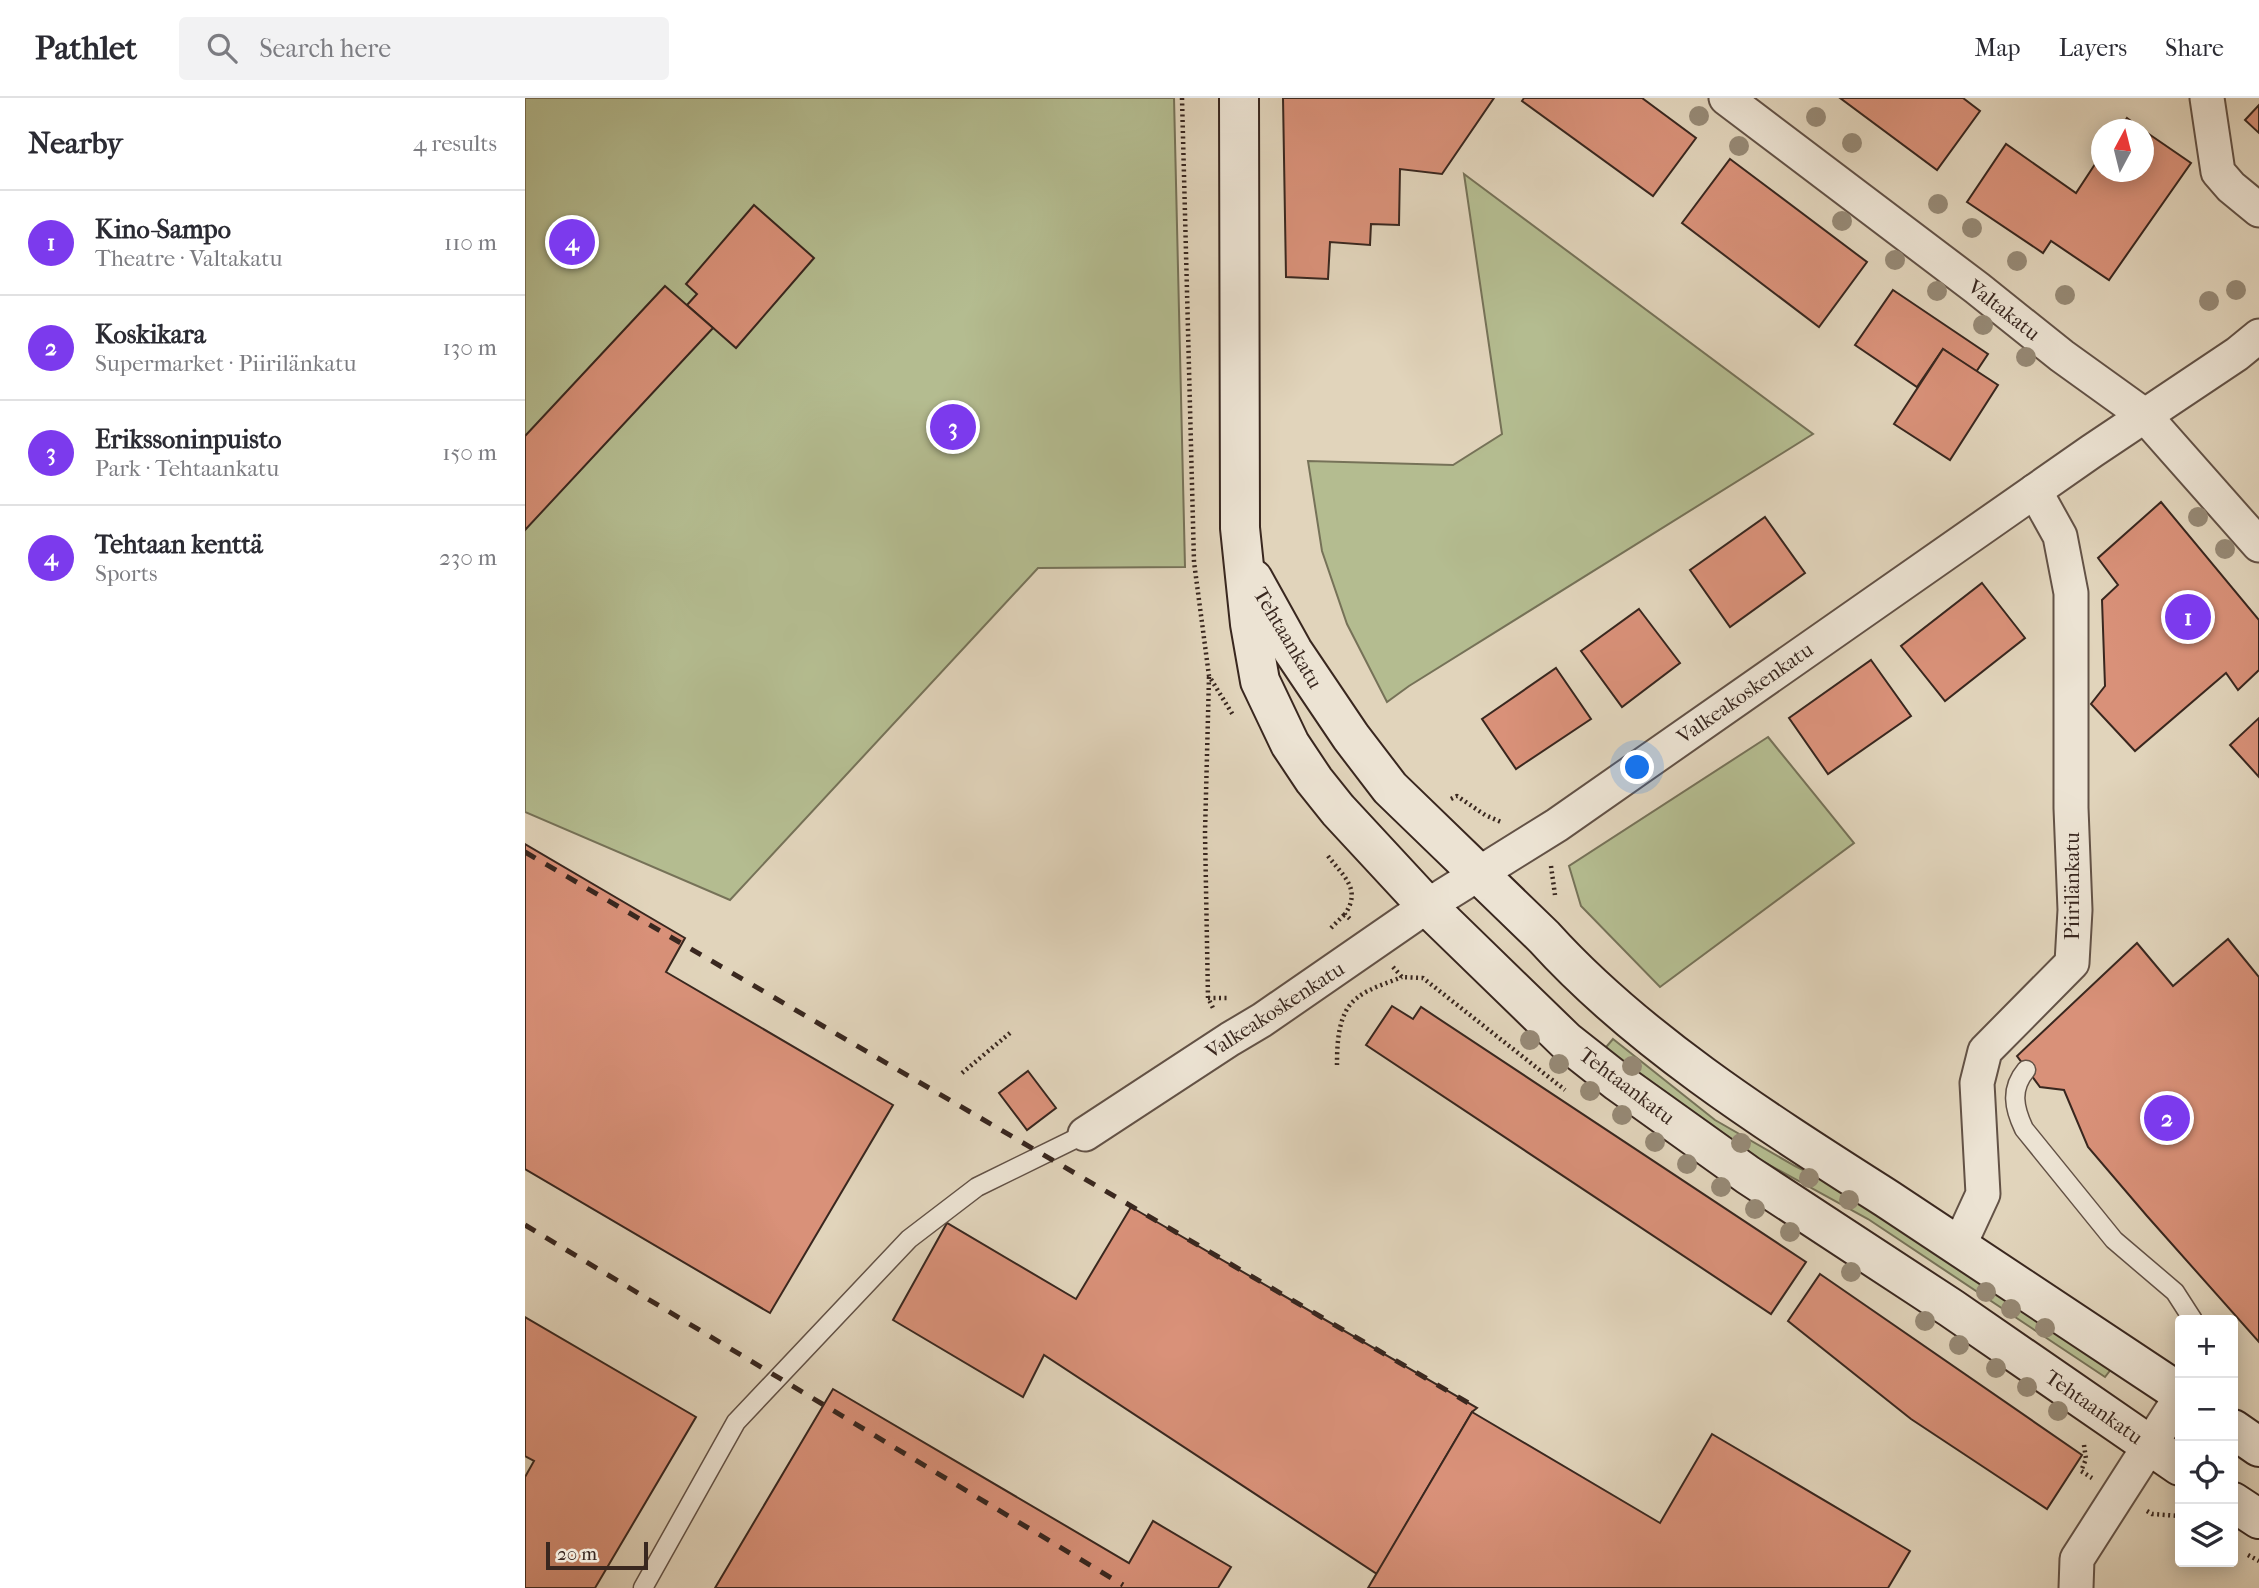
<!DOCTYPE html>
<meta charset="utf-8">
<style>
body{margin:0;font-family:"IM FELL French Canon",serif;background:#f2f2f3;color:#2b2b33}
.controls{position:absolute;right:21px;bottom:21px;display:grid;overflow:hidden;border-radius:7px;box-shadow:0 4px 18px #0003}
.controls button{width:63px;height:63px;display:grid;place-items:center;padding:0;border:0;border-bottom:2px solid #e1e1e2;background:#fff;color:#2b2b33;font:35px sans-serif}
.compass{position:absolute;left:1566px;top:21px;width:63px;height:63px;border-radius:50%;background:#fff;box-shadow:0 4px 18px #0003;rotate:7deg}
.scale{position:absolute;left:21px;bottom:18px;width:102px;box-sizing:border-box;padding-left:7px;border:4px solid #39271f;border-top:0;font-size:19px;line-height:24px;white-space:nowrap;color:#39271f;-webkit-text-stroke:5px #ece3d3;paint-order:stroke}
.you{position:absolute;left:1113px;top:670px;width:24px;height:24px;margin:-18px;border:5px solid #fff;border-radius:50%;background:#1a73e8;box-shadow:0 0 0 10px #1a73e833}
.badge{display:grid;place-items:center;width:46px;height:46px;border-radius:50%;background:#7c3aed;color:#fff;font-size:23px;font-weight:700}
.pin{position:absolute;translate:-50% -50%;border:4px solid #fff;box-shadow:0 2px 7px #0006}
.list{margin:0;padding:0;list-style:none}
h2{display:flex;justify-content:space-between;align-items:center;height:91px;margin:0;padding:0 28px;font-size:30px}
h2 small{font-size:23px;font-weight:400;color:#7c7c81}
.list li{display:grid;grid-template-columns:46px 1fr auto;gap:21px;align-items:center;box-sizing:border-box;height:105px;padding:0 28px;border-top:2px solid #e1e1e2}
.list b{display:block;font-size:26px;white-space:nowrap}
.list p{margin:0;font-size:23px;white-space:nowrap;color:#7c7c81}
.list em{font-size:23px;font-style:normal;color:#7c7c81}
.icon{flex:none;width:38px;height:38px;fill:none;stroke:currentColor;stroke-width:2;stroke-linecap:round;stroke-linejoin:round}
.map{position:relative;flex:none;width:1734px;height:1490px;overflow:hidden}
header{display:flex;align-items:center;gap:42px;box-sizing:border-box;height:98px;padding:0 35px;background:#fff;border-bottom:2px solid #e1e1e2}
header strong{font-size:33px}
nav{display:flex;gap:38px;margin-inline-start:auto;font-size:24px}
.search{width:490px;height:63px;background:#f2f2f3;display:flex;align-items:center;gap:18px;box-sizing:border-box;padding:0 24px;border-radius:7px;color:#7c7c81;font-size:26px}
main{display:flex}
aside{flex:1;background:#fff}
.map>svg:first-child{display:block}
.green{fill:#b4bc90;stroke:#767258;stroke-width:2}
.building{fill:#d99179;stroke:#39271f;stroke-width:2}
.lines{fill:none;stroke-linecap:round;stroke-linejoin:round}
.service-casing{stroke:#635246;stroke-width:21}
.minor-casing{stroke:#635246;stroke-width:37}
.secondary-casing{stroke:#39271f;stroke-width:42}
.path{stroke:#39271f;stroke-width:4.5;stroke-dasharray:2 3.5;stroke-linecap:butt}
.service{stroke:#ece3d3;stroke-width:18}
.minor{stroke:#ece3d3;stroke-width:33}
.secondary{stroke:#ece3d3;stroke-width:38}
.rail{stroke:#39271f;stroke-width:5;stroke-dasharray:12 12;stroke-linecap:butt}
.tree{fill:#968975}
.labels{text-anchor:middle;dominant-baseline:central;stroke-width:5;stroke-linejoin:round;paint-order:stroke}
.street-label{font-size:21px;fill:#39271f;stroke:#ece3d3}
</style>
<header>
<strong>Pathlet</strong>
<div class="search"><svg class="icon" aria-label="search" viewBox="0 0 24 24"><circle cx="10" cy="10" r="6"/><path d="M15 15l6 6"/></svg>Search here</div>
<nav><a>Map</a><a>Layers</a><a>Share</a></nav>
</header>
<main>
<aside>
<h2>Nearby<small>4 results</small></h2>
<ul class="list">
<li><span class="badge">1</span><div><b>Kino-Sampo</b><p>Theatre · Valtakatu</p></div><em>110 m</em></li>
<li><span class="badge">2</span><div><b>Koskikara</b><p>Supermarket · Piirilänkatu</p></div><em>130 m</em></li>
<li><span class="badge">3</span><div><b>Erikssoninpuisto</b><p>Park · Tehtaankatu</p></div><em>150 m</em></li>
<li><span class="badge">4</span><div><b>Tehtaan kenttä</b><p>Sports</p></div><em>230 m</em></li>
</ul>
</aside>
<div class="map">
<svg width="1734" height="1490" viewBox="0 0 1734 1490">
<rect width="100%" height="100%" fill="#e1d4bb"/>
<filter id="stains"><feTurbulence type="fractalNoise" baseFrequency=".00286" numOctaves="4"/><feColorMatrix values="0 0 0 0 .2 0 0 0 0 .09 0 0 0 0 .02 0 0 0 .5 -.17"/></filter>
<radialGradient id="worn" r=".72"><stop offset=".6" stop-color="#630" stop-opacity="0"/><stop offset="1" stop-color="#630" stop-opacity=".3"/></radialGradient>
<g class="green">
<polygon points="0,0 649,0 660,469 513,470 205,802 0,714"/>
<polygon points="939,76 1288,336 884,588 862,604 822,526 797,453 783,363 928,367 977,336"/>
<polygon points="1243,639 1329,745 1135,889 1056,808 1044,768"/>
<polygon points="1088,941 1190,1022 1270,1068 1305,1085 1587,1270 1580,1279 1343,1121 1164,1023 1076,955"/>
</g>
<g class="building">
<polygon points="758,0 969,0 917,76 875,71 874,127 846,126 845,147 805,144 803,181 761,179"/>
<polygon points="999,0 1117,0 1171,40 1128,98 997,3"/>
<polygon points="1315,0 1438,0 1455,13 1412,72"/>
<polygon points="1734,7 1734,35 1720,22"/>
<polygon points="1602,20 1618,32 1594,32"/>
<polygon points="1618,32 1666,65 1584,182 1526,143 1518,155 1442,104 1481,46 1551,95 1576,57 1576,74 1618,74"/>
<polygon points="1205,61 1342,164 1294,229 1157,125"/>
<polygon points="229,107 289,160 211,250 162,207 172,196 161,186"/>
<polygon points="140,188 188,230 0,432 0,338"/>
<polygon points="1368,192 1463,256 1451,274 1418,251 1392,289 1330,247"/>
<polygon points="1418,251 1473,287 1425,362 1369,326"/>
<polygon points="1636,404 1734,522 1734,572 1713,592 1701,575 1610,653 1566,606 1580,588 1577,502 1593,487 1573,460"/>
<polygon points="1240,419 1280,475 1205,529 1165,472"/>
<polygon points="1457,485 1500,540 1420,603 1376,548"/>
<polygon points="1114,511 1155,565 1097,609 1056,553"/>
<polygon points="1346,562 1386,618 1303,676 1264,620"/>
<polygon points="1031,570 1066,621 991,671 957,621"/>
<polygon points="1734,620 1734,679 1705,647"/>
<polygon points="0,746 160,840 141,874 368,1007 245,1215 0,1071"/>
<polygon points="1703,841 1734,879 1734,1244 1622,1118 1563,1049 1539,992 1515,989 1492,958 1612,845 1648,888"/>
<polygon points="867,908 888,921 896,909 1281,1164 1246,1216 841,947"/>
<polygon points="503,973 531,1010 502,1032 474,995"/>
<polygon points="606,1109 952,1310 947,1314 852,1476 519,1257 498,1299 368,1222 422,1125 551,1201"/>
<polygon points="1295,1176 1557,1357 1522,1411 1386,1321 1263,1223"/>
<polygon points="0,1219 171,1319 70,1490 0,1490 0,1379 9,1363 0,1358"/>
<polygon points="308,1291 604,1465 628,1423 706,1469 693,1490 190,1490"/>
<polygon points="947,1314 1135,1425 1187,1336 1385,1453 1363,1490 843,1490"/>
</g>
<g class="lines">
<defs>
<g id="service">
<path d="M1501,972C1485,991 1489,1010 1499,1031L1589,1142L1650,1194L1668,1222"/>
<polyline points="118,1490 211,1324 384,1141 452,1089 560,1036"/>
</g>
<g id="minor">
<polyline points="1201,0 1452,190 1537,258 1619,317 1734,447"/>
<polyline points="1682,0 1693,74 1706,89 1734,112"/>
<polyline points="560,1036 705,941 737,922 902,808 1032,727 1567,353 1712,256 1734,238"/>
<polyline points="1434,1148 1458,1096 1452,985 1460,953 1547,865 1550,812 1546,710 1546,495 1535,438 1510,393"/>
<polyline points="1551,1490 1552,1461 1655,1300"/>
</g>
<g id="secondary">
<polyline points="714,0 715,430 725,526 735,583 765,646 789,682 813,712 902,808 1041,943 1093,984 1223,1077 1426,1210 1655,1368"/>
<path d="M728,481L768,553L826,639L865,690L1019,839C1114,944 1245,1026 1364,1102C1461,1166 1558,1230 1655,1295"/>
<polyline points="1708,1331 1734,1349"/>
<polyline points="1708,1404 1734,1421"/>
</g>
</defs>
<use href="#service" class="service-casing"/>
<use href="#minor" class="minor-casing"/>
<use href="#secondary" class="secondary-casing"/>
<g class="path">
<polyline points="657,0 669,464 684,578 708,617"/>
<polyline points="684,579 680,735 683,900 689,912"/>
<polyline points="926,701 932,698 960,717 976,724"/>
<path d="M803,758C818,778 837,791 820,816L825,821"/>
<polyline points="1026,768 1030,797"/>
<polyline points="806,830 820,816"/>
<polyline points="868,869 877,879 898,880 1040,992"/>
<polyline points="683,900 705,900"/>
<path d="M812,967C812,945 813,914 832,900C844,890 863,885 877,879"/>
<polyline points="437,975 485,935"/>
<polyline points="1559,1347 1561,1361 1556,1373 1567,1380"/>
<polyline points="1622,1413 1627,1416 1655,1418"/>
<polyline points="1723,1457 1734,1463"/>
</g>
<use href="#service" class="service"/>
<use href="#minor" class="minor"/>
<use href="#secondary" class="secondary"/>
<g class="rail">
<polyline points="0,754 952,1310"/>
<polyline points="0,1127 598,1487"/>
</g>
</g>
<g class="tree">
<circle cx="1174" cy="18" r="10"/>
<circle cx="1291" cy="19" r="10"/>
<circle cx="1327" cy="45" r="10"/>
<circle cx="1214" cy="48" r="10"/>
<circle cx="1413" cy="106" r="10"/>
<circle cx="1317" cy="123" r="10"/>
<circle cx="1447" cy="130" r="10"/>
<circle cx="1370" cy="162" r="10"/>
<circle cx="1492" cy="163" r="10"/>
<circle cx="1711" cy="192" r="10"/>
<circle cx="1412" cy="193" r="10"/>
<circle cx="1540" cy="197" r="10"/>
<circle cx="1684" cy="203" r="10"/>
<circle cx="1458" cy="227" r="10"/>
<circle cx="1501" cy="259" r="10"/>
<circle cx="1673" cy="419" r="10"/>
<circle cx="1700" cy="451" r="10"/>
<circle cx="1005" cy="942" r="10"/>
<circle cx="1034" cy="966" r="10"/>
<circle cx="1107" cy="968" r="10"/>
<circle cx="1065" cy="993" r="10"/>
<circle cx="1097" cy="1017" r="10"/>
<circle cx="1130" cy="1044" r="10"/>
<circle cx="1216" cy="1045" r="10"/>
<circle cx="1162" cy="1066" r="10"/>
<circle cx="1284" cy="1080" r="10"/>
<circle cx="1196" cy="1089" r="10"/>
<circle cx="1324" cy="1102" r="10"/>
<circle cx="1230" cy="1111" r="10"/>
<circle cx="1265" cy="1134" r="10"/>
<circle cx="1326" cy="1174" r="10"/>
<circle cx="1461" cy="1194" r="10"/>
<circle cx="1486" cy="1211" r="10"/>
<circle cx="1400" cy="1223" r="10"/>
<circle cx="1520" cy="1230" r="10"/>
<circle cx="1434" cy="1247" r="10"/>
<circle cx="1471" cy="1270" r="10"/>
<circle cx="1502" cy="1289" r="10"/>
<circle cx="1533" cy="1313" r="10"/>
</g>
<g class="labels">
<g class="street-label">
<text transform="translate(1479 212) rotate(38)">Valtakatu</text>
<text transform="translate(763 540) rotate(59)">Tehtaankatu</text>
<text transform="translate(1220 595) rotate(-35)">Valkeakoskenkatu</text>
<text transform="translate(1547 788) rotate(-90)">Piirilänkatu</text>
<text transform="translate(750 912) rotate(-33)">Valkeakoskenkatu</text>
<text transform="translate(1102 988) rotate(37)">Tehtaankatu</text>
<text transform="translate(1569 1309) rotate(35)">Tehtaankatu</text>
</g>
</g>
<rect width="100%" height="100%" filter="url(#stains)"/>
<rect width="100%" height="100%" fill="url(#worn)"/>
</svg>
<div class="controls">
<button>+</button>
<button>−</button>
<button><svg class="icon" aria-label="locate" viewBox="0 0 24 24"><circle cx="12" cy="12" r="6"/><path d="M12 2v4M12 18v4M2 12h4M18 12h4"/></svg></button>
<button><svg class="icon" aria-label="layers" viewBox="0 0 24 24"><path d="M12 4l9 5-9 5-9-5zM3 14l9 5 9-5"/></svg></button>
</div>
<svg class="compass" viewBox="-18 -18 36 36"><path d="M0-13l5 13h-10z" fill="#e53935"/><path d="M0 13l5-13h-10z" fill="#7c7c81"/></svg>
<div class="scale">20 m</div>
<div class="you"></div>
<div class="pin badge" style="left:1663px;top:519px">1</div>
<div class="pin badge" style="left:1642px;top:1020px">2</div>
<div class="pin badge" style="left:428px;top:329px">3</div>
<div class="pin badge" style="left:47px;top:144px">4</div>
</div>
</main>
